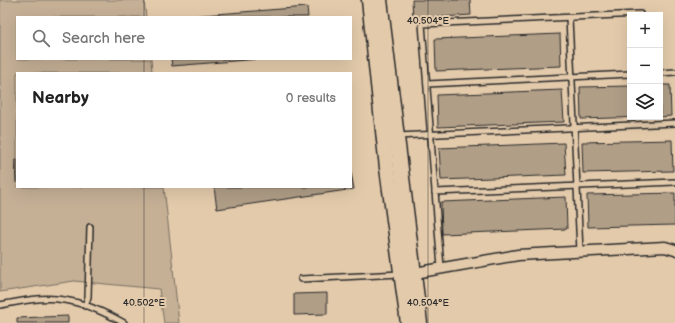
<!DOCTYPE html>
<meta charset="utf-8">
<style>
body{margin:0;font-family:"Balsamiq Sans",sans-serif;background:#f6f6f6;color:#222}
.controls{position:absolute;right:12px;top:12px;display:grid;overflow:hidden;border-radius:0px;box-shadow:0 4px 16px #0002}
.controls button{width:36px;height:36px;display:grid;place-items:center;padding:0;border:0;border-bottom:1px solid #e0e0e0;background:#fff;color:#222;font:20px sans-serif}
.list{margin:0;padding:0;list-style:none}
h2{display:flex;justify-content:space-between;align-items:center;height:52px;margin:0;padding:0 16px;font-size:17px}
h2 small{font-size:13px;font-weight:400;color:#767676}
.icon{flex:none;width:22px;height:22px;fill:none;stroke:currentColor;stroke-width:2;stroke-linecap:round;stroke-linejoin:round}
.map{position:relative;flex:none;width:675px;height:323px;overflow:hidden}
.search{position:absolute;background:#fff;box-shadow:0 4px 16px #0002;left:16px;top:16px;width:336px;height:44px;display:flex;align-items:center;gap:10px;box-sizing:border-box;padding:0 14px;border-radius:0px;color:#767676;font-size:15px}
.panel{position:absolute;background:#fff;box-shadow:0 4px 16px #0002;left:16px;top:72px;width:336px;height:116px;border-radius:0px}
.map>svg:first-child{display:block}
.green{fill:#c5b096;stroke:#786e60}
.building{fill:#b09e87;stroke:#2b2b2b}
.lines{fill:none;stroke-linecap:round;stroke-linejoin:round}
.lane-casing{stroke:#2b2b2b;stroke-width:8}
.street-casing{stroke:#2b2b2b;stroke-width:13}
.secondary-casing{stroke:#2b2b2b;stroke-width:17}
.lane{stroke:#e3caab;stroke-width:5}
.street{stroke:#e3caab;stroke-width:10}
.secondary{stroke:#e3caab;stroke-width:14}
.ticks{fill:none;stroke:#2b2b2b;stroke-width:1;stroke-opacity:0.45}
.ticks-label{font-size:10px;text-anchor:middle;fill:#2b2b2b;stroke:#e3caab;stroke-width:4;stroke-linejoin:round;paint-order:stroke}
</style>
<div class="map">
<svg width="675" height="323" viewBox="0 0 675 323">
<rect width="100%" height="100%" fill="#e3caab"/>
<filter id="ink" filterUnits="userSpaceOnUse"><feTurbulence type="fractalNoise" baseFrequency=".025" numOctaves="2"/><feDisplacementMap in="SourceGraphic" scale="8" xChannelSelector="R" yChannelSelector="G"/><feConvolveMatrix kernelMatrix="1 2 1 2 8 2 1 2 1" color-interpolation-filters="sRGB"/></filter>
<g filter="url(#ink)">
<polygon class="green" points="0,0 144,0 146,17 17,17 17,59 151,59 152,73 17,73 17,187 164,187 179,323 164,323 159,289 74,281 0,292"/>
<g class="building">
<polygon points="412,0 470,0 471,15 413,19"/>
<polygon points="307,7 308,17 177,17"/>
<polygon points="560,34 561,66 436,71 435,39"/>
<polygon points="171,59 259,59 172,66"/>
<polygon points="660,85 670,85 671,116 660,117"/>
<polygon points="630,86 630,117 644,117 581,119 580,87"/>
<polygon points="562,90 564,122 438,127 437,95"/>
<polygon points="672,140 673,171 583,173 582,142"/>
<polygon points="564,143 566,175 441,180 439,148"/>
<polygon points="15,160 17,160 17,183 16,183"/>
<polygon points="351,172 354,189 217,209 214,187 351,187"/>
<polygon points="675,193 675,225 588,227 587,195"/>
<polygon points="566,197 567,229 442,234 441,202"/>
<polygon points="327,293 327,314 294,315 294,294"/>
<polygon points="68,316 68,323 17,323 17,318"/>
</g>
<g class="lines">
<defs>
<g id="lane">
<polyline points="569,18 580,251"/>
<polyline points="660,73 675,72"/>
<polyline points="427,84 630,74"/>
<polyline points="397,136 675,123"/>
<polyline points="435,192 675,182"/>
<polyline points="441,268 422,24 640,14"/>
<polyline points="301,279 400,274"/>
<path d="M0,305C20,301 44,296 64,300C85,303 106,313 124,323"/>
<polyline points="85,306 88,297 90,227"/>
</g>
<polyline id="street" points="409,274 518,255 665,247 675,250"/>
<g id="secondary">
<polyline points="369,0 387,168 408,323"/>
<polyline points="380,0 420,323"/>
</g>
</defs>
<use href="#lane" class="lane-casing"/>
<use href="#street" class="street-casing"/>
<use href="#secondary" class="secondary-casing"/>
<use href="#lane" class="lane"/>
<use href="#street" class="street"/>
<use href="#secondary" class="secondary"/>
</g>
</g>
<path class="ticks" d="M144,0V17M428,0V323M144,59V73M144,187V323"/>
<g class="ticks-label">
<text x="428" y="24">40.504°E</text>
<text x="144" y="306">40.502°E</text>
<text x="428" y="306">40.504°E</text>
</g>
</svg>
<div class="controls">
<button>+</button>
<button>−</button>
<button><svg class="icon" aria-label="layers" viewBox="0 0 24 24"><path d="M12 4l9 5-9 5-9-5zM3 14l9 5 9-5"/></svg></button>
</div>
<div class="search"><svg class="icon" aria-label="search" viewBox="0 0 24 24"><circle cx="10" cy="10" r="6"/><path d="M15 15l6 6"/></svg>Search here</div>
<section class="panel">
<h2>Nearby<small>0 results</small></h2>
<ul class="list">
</ul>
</section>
</div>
